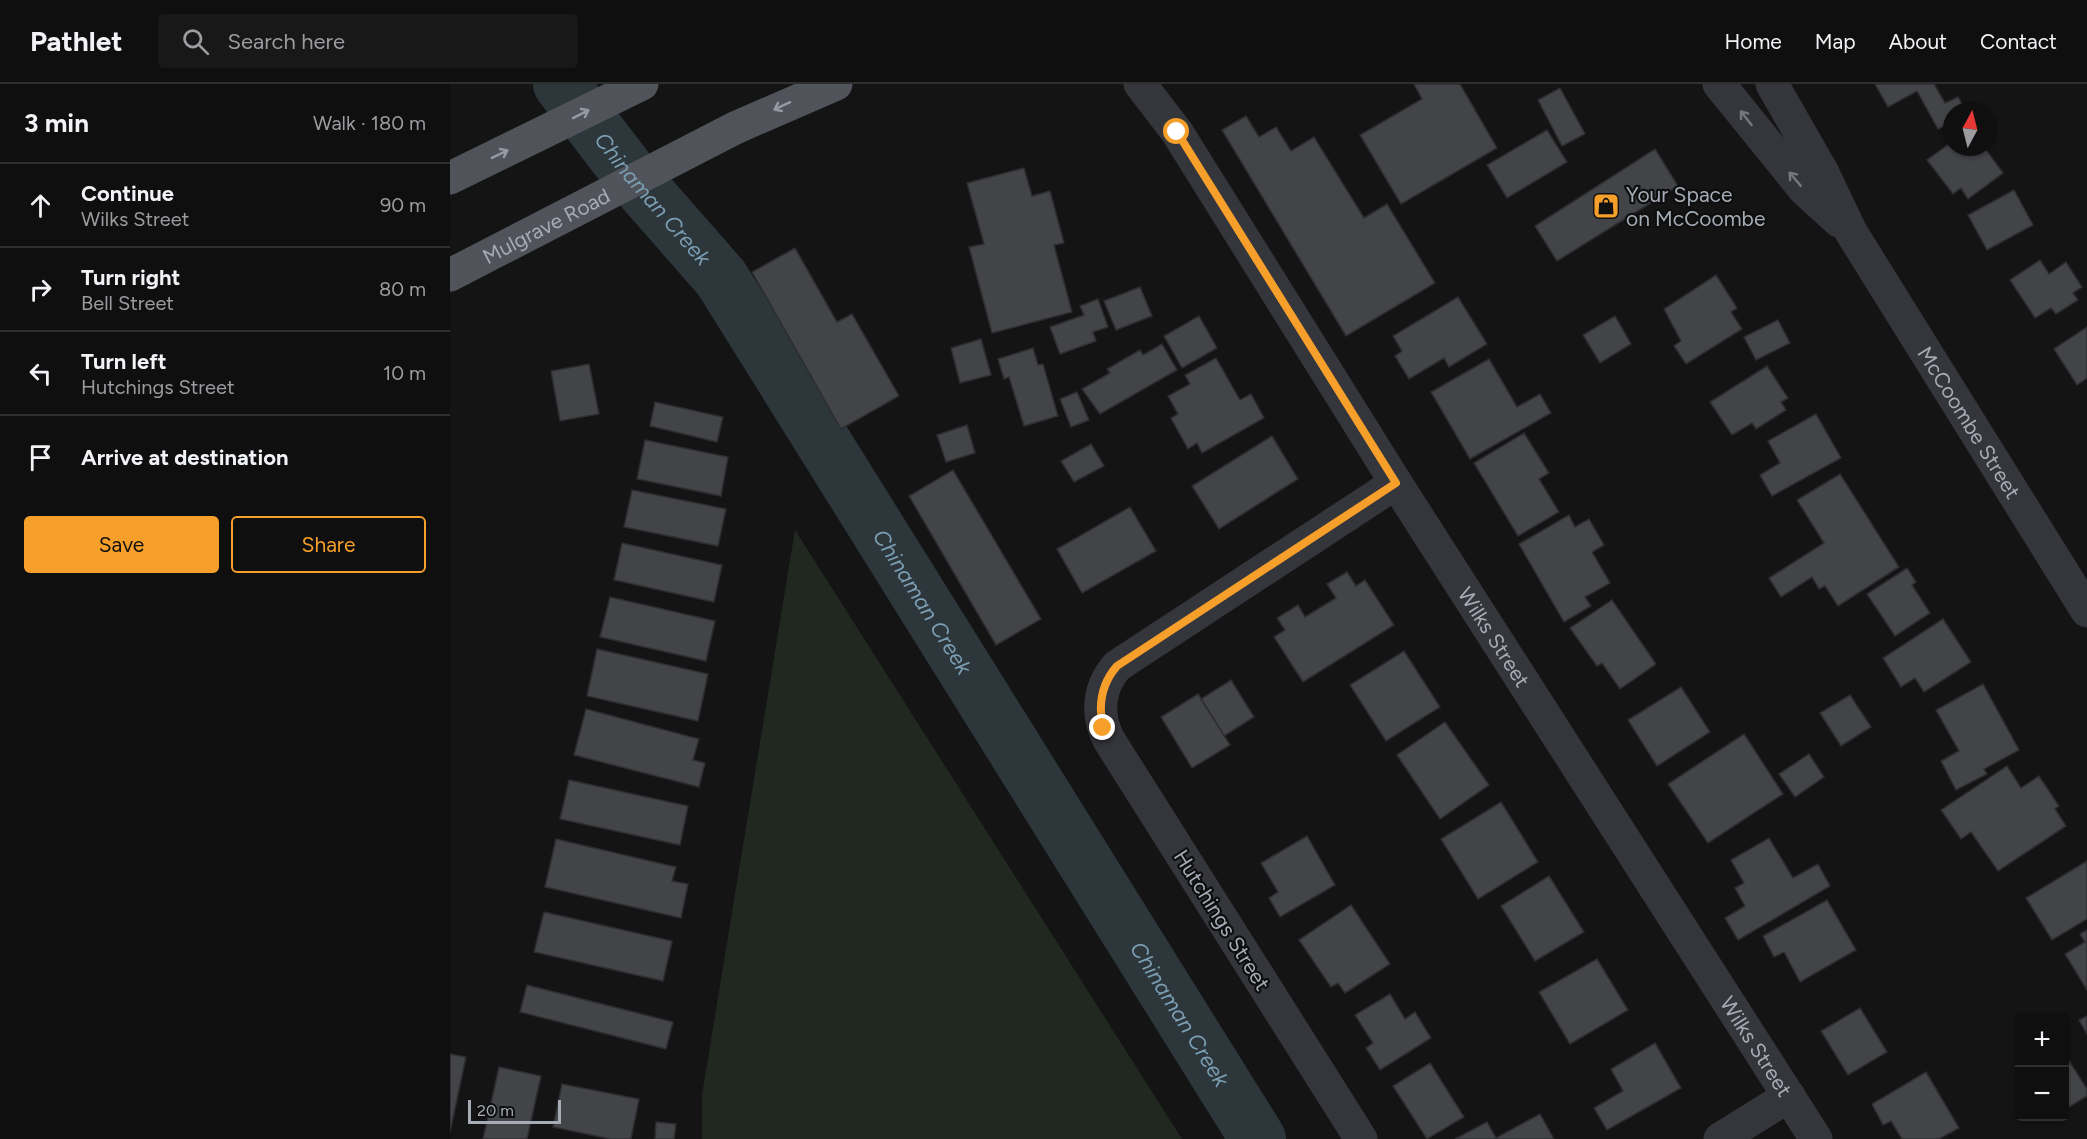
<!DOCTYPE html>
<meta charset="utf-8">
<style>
body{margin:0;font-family:Figtree,sans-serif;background:#181819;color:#f1f3f6}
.controls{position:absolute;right:18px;bottom:18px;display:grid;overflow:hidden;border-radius:6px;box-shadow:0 2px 4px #0004}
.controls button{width:54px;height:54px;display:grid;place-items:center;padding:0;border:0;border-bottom:2px solid #2f2f30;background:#0f0f10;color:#f1f3f6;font:30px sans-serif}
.compass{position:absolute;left:1493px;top:18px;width:54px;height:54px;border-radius:50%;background:#0f0f10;box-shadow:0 2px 4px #0004;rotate:7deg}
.scale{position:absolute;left:18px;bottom:15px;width:93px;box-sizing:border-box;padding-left:6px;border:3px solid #a5acb6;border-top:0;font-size:16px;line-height:21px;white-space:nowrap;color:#a5acb6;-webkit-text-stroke:4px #0f0f10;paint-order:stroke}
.stop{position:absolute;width:18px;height:18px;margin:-14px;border:4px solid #f69f2b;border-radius:50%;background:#fff}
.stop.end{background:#f69f2b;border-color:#fff;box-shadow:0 2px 6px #0008}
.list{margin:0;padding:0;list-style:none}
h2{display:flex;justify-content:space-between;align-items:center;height:78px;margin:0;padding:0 24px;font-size:26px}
h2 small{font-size:20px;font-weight:400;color:#9b9c9f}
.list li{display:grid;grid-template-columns:39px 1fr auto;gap:18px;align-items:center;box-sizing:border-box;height:84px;padding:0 24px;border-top:2px solid #2f2f30}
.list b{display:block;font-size:22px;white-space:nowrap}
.list p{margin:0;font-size:20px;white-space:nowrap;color:#9b9c9f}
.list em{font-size:20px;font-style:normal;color:#9b9c9f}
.actions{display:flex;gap:12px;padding:18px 24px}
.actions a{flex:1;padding:14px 0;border:2px solid #f69f2b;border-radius:6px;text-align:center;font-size:21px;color:#f69f2b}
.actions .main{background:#f69f2b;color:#111}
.icon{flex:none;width:33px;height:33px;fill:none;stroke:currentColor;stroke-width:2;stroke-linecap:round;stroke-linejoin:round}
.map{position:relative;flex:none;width:1637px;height:1055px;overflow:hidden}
header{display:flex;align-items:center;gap:36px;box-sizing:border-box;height:84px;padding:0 30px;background:#0f0f10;border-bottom:2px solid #2f2f30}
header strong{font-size:28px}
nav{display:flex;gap:33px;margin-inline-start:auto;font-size:21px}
.search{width:420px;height:54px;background:#181819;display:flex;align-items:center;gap:15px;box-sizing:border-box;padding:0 21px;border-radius:6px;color:#9b9c9f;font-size:22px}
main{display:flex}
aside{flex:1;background:#0f0f10}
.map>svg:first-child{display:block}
.green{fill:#202820}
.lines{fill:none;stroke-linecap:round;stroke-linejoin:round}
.river{stroke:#2c363b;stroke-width:56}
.building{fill:#434448;stroke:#2e2e31;stroke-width:1.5}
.minor{stroke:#35363b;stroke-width:33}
.primary{stroke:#50535a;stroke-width:33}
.oneway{stroke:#949aa4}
.oneway2{stroke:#73777f}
.route{stroke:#f69f2b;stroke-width:8}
.labels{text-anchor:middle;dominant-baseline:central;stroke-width:4.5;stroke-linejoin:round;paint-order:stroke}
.poi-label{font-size:21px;fill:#a5acb6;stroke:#0f0f10;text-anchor:start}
.street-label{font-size:21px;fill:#a5acb6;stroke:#0f0f10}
.water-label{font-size:22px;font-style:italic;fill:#7b9db2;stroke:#0f0f10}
</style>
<header>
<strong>Pathlet</strong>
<div class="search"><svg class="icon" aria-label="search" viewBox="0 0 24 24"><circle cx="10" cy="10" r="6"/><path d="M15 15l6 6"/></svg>Search here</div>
<nav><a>Home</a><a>Map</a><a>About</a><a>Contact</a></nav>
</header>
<main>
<aside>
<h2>3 min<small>Walk · 180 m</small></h2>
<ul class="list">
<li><svg class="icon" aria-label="ahead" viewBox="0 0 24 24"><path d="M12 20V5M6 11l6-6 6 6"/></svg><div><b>Continue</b><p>Wilks Street</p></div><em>90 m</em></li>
<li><svg class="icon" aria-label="right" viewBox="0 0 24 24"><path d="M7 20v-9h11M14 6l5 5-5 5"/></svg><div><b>Turn right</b><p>Bell Street</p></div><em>80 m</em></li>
<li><svg class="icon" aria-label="left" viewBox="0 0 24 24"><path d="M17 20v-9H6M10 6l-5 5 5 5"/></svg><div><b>Turn left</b><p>Hutchings Street</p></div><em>10 m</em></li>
<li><svg class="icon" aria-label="arrive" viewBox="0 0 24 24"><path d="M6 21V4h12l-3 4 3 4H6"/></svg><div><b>Arrive at destination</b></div></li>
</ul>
<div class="actions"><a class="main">Save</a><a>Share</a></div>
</aside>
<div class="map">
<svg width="1637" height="1055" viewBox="0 0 1637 1055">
<rect width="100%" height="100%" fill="#141415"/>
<polygon class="green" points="345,446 732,1055 252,1055 252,1011"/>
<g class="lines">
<path class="river" id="s1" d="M111,0L179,89L271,194L808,1055"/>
</g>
<g class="building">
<polygon points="964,0 1010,0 1047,64 951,120 910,51 972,15"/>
<polygon points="1425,0 1484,0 1495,19 1508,13 1516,27 1502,27 1502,38 1488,45 1467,7 1438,23"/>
<polygon points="1110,4 1135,50 1112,62 1088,16"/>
<polygon points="796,32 809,53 826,43 841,67 864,53 914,134 937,120 985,199 896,252 772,46"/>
<polygon points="1097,46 1117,78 1057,114 1037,81"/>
<polygon points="1502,58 1502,63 1534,63 1553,89 1518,115 1511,104 1503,110 1477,76"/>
<polygon points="1205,65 1228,102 1107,177 1085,142"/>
<polygon points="574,84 582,112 600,107 614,159 604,161 622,228 542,249 519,163 534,160 517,99"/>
<polygon points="1564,106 1583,141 1537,166 1518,131"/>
<polygon points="345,164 387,238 402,230 449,312 391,345 302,188"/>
<polygon points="1590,176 1599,190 1616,178 1632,203 1623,209 1628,216 1606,230 1601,224 1585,234 1560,196"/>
<polygon points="1266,191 1287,224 1281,228 1292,245 1236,280 1224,262 1231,257 1214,225"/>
<polygon points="690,203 702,232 666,246 654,217"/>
<polygon points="1008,213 1037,260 999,283 994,274 959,295 945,272 952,267 943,252"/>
<polygon points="648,215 658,243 643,248 646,257 610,270 600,243 634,231 630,222"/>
<polygon points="749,232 767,264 732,284 714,252"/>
<polygon points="1165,232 1181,260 1150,279 1133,251"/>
<polygon points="1328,236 1340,259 1306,276 1294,253"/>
<polygon points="1637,243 1637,294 1627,301 1604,265"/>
<polygon points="531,255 541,291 510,299 501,264"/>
<polygon points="712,260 727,286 650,330 632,305 660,289 657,285 690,266 693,271"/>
<polygon points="583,264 588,281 593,280 608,332 574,342 559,293 554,295 548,275"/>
<polygon points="766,274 790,316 801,310 814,334 752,369 747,359 738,365 721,334 728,330 718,312 740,300 735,291"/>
<polygon points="1039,275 1067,323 1090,310 1101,329 1020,375 981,308"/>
<polygon points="139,280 149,330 110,337 101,287"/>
<polygon points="1317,282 1338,314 1331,318 1336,326 1306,345 1302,339 1282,351 1260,318"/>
<polygon points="627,308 639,336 621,343 610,315"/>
<polygon points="205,318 273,333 267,358 200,342"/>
<polygon points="1366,330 1391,374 1322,412 1310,391 1330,379 1318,357"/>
<polygon points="517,341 525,369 496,378 487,351"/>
<polygon points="1074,349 1099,389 1089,395 1109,428 1068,452 1024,379"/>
<polygon points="822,352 848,395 769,445 742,402"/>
<polygon points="195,356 278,373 271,412 187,395"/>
<polygon points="641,360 654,382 624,398 611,377"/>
<polygon points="503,386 591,535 546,561 459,412"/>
<polygon points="1390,390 1449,483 1388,522 1375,502 1369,505 1362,493 1331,513 1319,494 1374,459 1347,416"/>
<polygon points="182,406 276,425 268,462 174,443"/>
<polygon points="680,423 706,467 632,509 607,465"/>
<polygon points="1119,431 1125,443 1139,435 1154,461 1142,468 1160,499 1135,513 1141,522 1114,538 1069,460"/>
<polygon points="172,459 272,481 264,518 164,496"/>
<polygon points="1457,484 1466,498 1462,501 1480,529 1445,552 1417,510"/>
<polygon points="897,488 906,502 915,496 944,541 853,598 824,553 835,546 827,534 848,521 855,533 886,514 877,500"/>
<polygon points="160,513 265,537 256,577 150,553"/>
<polygon points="1162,516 1206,580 1170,605 1152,579 1147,582 1120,544"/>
<polygon points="1493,535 1521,578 1474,608 1465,594 1451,603 1433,574"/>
<polygon points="147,565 258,590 248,637 137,612"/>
<polygon points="954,567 990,623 936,657 900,601"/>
<polygon points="781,596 804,633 774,652 751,615"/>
<polygon points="1533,600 1569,666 1534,685 1537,690 1506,706 1491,677 1509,667 1486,626"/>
<polygon points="1231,603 1260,648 1207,682 1178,636"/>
<polygon points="748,610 780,661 742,684 711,633"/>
<polygon points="1400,611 1421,643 1391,662 1370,629"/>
<polygon points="136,625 249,655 243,676 255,679 249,703 124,671"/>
<polygon points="995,638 1039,701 990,735 947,671"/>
<polygon points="1294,650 1333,710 1258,759 1218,700"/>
<polygon points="1359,670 1374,693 1345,713 1329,690"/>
<polygon points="1557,682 1571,704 1589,692 1609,722 1605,725 1616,742 1548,787 1521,748 1511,755 1491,726"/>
<polygon points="119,696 238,722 230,761 110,735"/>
<polygon points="1051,718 1088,778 1028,815 991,755"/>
<polygon points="857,752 885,801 830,833 819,814 828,808 811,779"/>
<polygon points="1319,754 1343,794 1368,780 1380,802 1288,856 1275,834 1295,822 1285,804 1294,799 1281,776"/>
<polygon points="106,755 226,783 222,797 238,800 231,834 95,803"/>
<polygon points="1637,777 1637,835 1602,856 1576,814"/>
<polygon points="1099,792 1134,848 1085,877 1051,822"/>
<polygon points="1377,816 1406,866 1350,898 1334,868 1324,873 1313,852"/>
<polygon points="901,821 940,880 895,909 888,899 881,903 849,856"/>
<polygon points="94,828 222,857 213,897 84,868"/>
<polygon points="1637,846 1637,906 1615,870 1635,858 1630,850"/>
<polygon points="1147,875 1178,926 1120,960 1089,908"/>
<polygon points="77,901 223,938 216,965 70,928"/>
<polygon points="940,910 955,935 965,928 981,954 930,986 916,964 923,959 905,931"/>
<polygon points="1410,924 1437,968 1398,991 1371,947"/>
<polygon points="1637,932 1637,950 1629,936"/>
<polygon points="1205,959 1231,1004 1157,1046 1144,1024 1173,1007 1161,985"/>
<polygon points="1614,969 1637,1005 1637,1012 1614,1026"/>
<polygon points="0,970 16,973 0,1048"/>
<polygon points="980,979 1014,1033 977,1055 943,1002"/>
<polygon points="49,983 91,992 77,1055 33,1055"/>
<polygon points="1476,988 1509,1044 1489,1055 1452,1055 1441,1037 1433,1041 1422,1020"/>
<polygon points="112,1000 189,1015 181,1055 160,1055 103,1043"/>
<polygon points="1090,1030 1104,1055 1005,1055 1037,1038 1046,1054"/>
<polygon points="206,1038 226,1040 224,1055 205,1055"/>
</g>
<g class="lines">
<g class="minor">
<path id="s2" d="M690,0L727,48L946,399L1366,1055"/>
<polyline points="1269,0 1354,105 1389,137"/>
<path id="s3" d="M1322,0L1373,89L1401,148L1637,527"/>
<path d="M911,1055L659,656C646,631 648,604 667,582L946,399"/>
<polyline points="1270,1055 1339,1012"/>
</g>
<g class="primary">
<polyline points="0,94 192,0"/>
<path id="s4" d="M0,191L285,44L386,0"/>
</g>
</g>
<defs><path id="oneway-shaft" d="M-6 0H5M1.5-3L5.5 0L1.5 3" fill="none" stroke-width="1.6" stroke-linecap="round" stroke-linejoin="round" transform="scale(1.5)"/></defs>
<g class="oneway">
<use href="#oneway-shaft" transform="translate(332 22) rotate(155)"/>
<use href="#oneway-shaft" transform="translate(131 30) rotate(-27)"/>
<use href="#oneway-shaft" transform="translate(50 70) rotate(-26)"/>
</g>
<g class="oneway2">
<use href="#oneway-shaft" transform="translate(1296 34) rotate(-128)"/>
<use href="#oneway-shaft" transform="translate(1345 95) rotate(-130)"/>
</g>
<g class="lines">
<path class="route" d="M653,644C648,621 652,599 667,582L946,399L727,48"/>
</g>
<defs>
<symbol id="shop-square" viewBox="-11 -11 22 22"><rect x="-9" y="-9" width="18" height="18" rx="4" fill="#f69f2b" stroke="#0f0f10"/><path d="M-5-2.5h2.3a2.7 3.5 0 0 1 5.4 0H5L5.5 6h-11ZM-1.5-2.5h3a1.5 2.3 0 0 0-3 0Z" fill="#111"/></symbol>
</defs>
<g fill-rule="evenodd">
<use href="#shop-square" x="1141" y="107" width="30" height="30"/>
</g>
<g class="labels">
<g class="poi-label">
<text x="1176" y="110">Your Space<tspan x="1176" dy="24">on McCoombe</tspan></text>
</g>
<g class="street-label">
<text stroke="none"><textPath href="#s4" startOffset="108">Mulgrave Road</textPath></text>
<text stroke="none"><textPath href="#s3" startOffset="392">McCoombe Street</textPath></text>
<text stroke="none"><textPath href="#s2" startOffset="657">Wilks Street</textPath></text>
<text transform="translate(772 836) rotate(58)">Hutchings Street</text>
<text stroke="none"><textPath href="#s2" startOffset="1143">Wilks Street</textPath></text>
</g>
<g class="water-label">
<text stroke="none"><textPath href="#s1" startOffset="147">Chinaman Creek</textPath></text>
<text stroke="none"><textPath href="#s1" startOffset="633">Chinaman Creek</textPath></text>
<text stroke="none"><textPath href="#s1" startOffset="1119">Chinaman Creek</textPath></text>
</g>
</g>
</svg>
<div class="controls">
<button>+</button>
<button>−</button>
</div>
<svg class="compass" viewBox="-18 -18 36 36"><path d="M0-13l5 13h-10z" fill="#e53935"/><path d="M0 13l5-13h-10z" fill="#9b9c9f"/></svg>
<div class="scale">20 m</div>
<div class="stop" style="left:727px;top:48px"></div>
<div class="stop end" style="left:653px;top:644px"></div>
</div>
</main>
